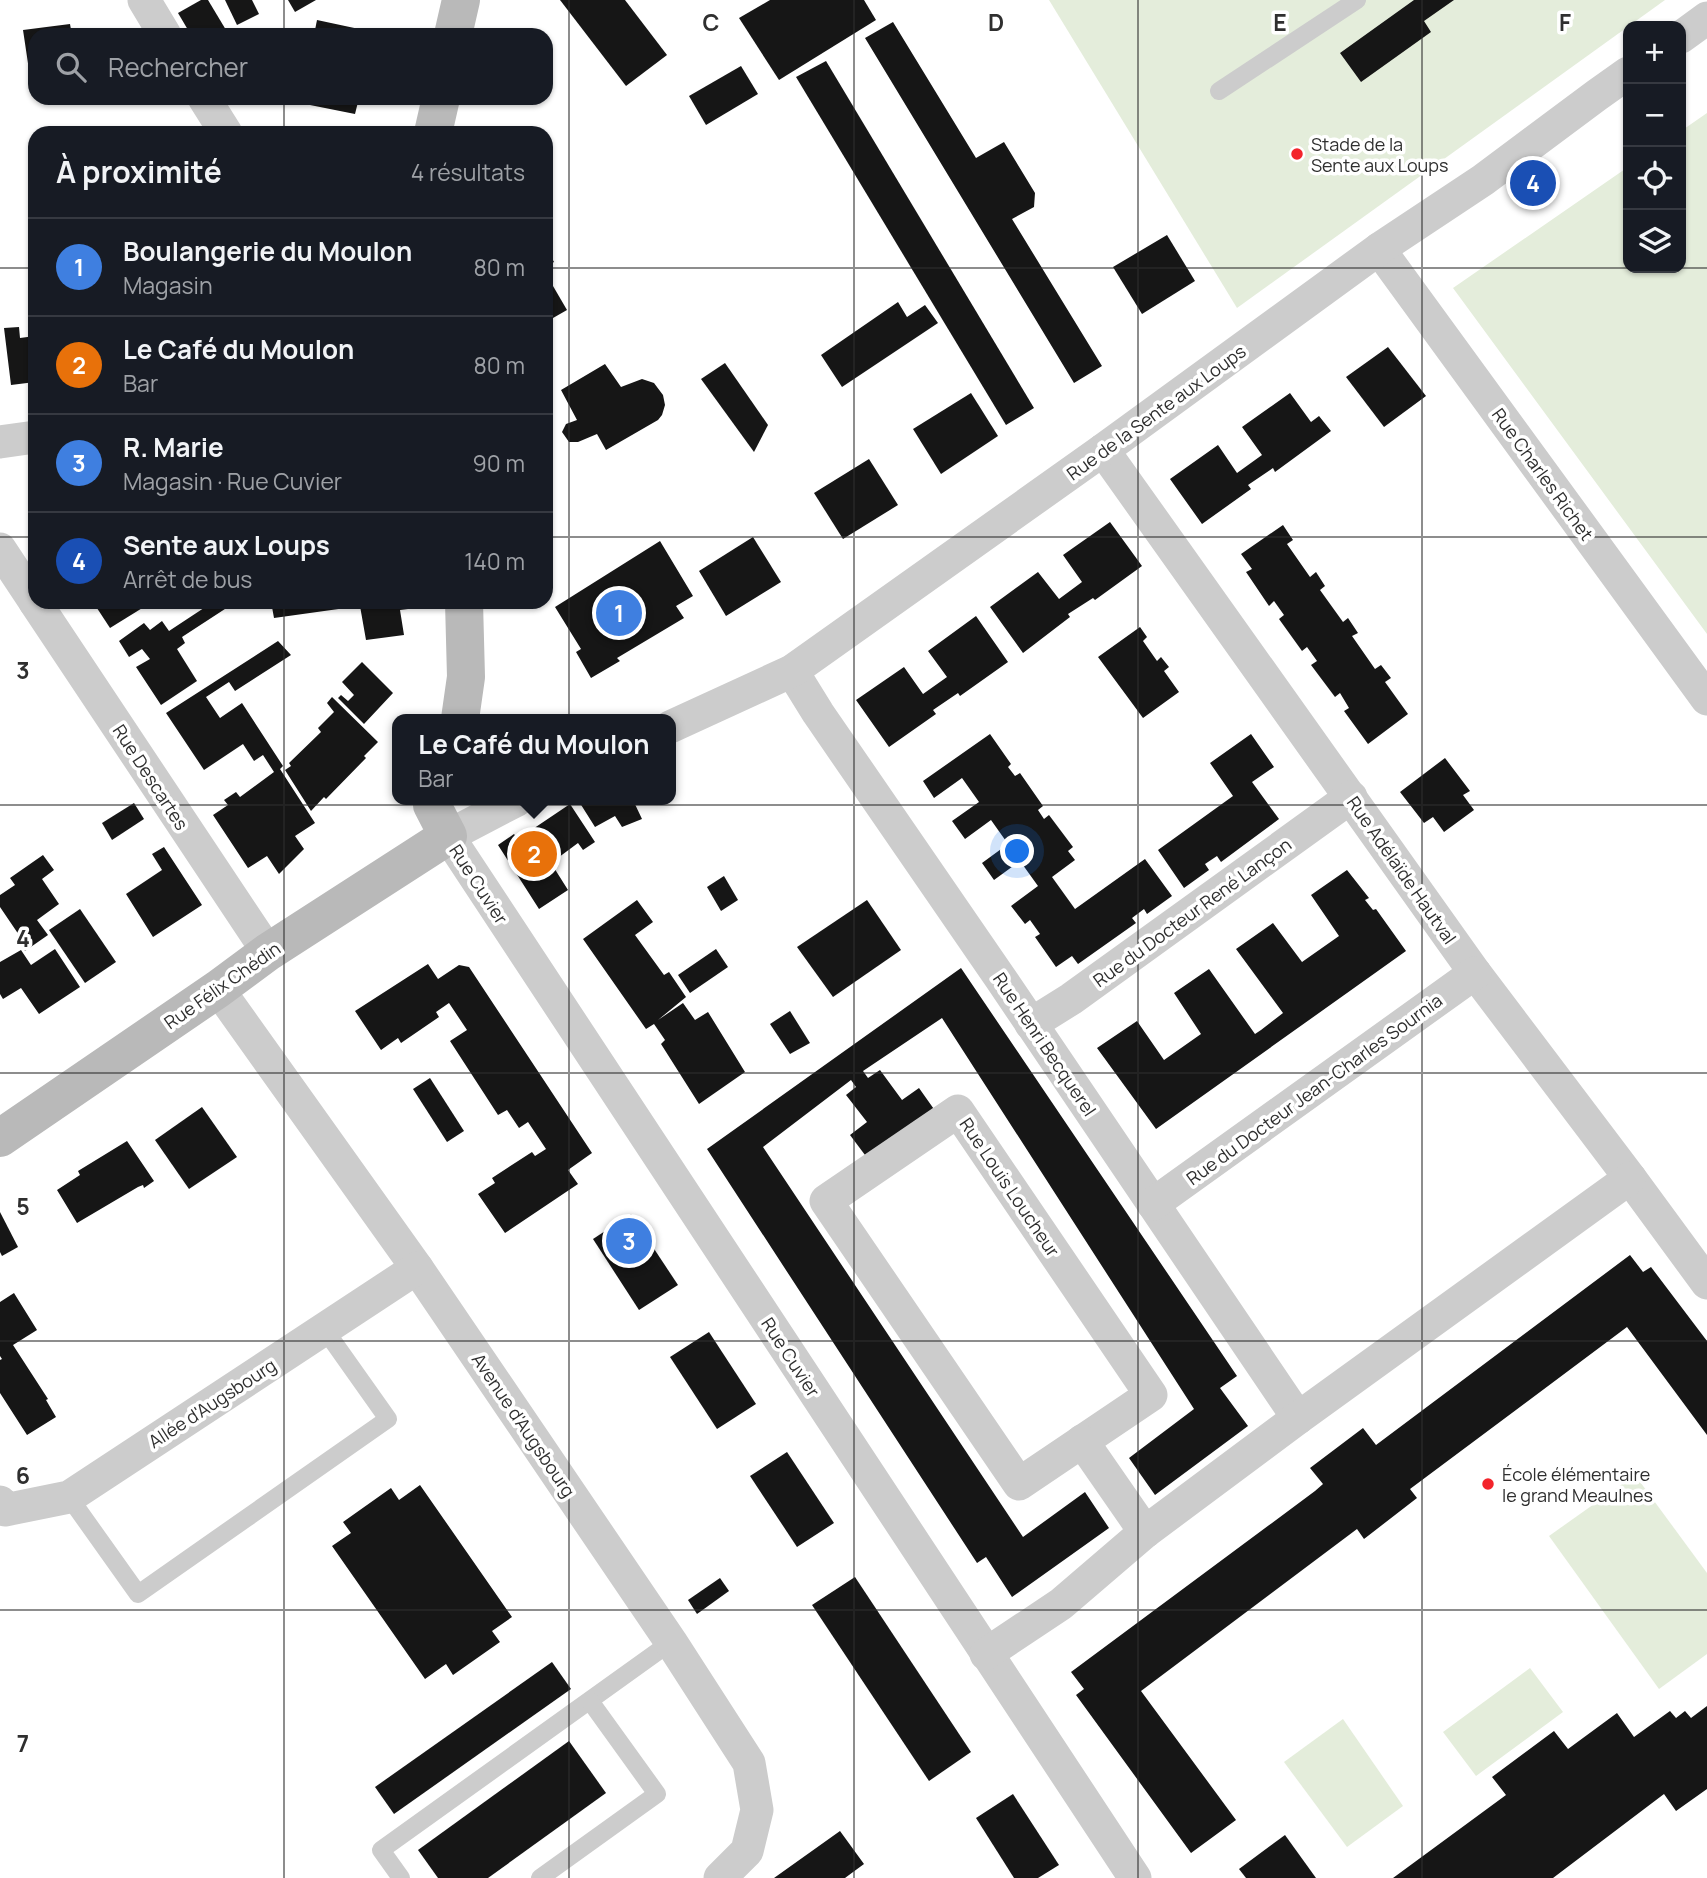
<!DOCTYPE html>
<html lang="fr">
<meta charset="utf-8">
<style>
body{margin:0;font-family:Manrope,sans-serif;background:#242831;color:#f1f3f6}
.controls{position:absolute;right:21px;top:21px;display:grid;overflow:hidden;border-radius:14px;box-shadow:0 2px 5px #0004}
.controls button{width:63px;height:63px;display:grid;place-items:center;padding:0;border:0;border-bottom:2px solid #363941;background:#171b24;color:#f1f3f6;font:35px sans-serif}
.you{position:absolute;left:1018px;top:852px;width:24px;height:24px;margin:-18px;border:5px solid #fff;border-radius:50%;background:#1a73e8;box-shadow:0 0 0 10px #1a73e833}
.badge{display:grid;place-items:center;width:46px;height:46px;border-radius:50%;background:#d93025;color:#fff;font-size:23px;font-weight:700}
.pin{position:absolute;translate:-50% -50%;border:4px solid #fff;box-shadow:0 2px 7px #0006}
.popup{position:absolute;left:392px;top:714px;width:284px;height:91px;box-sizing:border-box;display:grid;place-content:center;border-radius:14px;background:#171b24;filter:drop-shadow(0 2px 5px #0005);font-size:23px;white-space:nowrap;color:#9ea1a6}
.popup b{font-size:26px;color:#f1f3f6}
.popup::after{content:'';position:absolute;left:50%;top:100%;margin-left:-14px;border:14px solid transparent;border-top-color:#171b24}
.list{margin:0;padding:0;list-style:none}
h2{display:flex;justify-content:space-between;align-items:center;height:91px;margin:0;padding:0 28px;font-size:30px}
h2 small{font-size:23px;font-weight:400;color:#9ea1a6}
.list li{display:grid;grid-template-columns:46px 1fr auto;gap:21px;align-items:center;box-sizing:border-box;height:98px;padding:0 28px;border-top:2px solid #363941}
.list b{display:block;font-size:26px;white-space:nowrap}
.list p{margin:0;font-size:23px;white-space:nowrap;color:#9ea1a6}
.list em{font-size:23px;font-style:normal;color:#9ea1a6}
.icon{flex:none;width:38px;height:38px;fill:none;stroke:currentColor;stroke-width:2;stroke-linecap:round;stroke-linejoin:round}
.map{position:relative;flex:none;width:1707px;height:1878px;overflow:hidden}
.search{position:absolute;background:#171b24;box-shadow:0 2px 5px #0004;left:28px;top:28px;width:525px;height:77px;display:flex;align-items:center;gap:18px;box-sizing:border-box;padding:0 24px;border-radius:21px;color:#9ea1a6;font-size:26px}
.panel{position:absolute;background:#171b24;box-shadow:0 2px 5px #0004;left:28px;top:126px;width:525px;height:483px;border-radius:21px}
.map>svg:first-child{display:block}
.green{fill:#e4eddb}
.building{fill:#161616}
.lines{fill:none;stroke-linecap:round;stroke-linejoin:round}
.lane{stroke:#ccc;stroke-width:18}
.street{stroke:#ccc;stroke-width:33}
.secondary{stroke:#b9b9b9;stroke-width:38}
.grid{fill:none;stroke:#2f2f2f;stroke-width:2;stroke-opacity:0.55}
.poi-dot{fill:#f3242b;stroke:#fff;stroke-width:2.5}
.labels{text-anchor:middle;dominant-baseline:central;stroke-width:7;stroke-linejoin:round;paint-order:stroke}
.poi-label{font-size:18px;fill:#2f2f2f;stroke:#fff;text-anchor:start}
.street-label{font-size:18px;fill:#2f2f2f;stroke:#fff}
.grid-label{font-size:23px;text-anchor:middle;font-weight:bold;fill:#2f2f2f;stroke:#fff;stroke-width:7;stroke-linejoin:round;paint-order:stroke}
</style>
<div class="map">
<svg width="1707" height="1878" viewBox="0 0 1707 1878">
<rect width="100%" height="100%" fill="#fff"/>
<g class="green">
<polygon points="1049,0 1665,0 1237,308"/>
<polygon points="1707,113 1707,634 1453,288 1628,167 1628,268 1681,268 1681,131"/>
<polygon points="1635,1475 1707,1573 1707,1654 1659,1689 1549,1536"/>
<polygon points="1530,1668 1563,1712 1476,1776 1443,1732"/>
<polygon points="1343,1719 1403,1806 1347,1847 1284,1762"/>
</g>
<g class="building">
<polygon points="201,0 208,0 229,35 191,35 178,13"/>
<polygon points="225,0 252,0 259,14 237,25"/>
<polygon points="288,0 316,0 295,12"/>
<polygon points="560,0 625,0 667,55 626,86"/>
<polygon points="770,0 864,0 876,20 779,80 739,18"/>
<polygon points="1414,0 1454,0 1424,21 1431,32 1361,82 1340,53"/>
<polygon points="317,20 373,32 373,35 314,35"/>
<polygon points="893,22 976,158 1004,142 1035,193 1034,207 1012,219 1102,366 1074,383 865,38"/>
<polygon points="70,24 72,35 35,35 35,90 32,90 23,30"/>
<polygon points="826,61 1034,408 1006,425 796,77"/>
<polygon points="741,66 758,94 706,125 689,96"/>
<polygon points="301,98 359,98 355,114 300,103"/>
<polygon points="264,128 307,130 307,133 264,133"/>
<polygon points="1167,235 1195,281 1142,314 1113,267"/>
<polygon points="546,248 554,262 546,266"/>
<polygon points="546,274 567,310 546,322"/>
<polygon points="898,302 907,317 925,305 938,323 842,387 821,355"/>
<polygon points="19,327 20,338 35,336 35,382 11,385 4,328"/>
<polygon points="1388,347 1426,396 1384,427 1346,377"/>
<polygon points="725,363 768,425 754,452 701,379"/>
<polygon points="605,364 621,387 642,379 654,383 663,395 665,405 662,415 658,420 606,450 597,434 578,442 569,442 562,432 566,424 577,420 561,390"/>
<polygon points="971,393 998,436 941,474 913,429"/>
<polygon points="1290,393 1311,422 1319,416 1331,431 1275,472 1273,468 1248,485 1251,489 1202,524 1170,479 1218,445 1237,473 1262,455 1242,427"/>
<polygon points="869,459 898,505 843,539 814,493"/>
<polygon points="1110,522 1142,566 1095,600 1093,598 1068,614 1070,617 1023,653 990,607 1038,572 1059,599 1082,582 1063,555"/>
<polygon points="1283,525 1293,540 1287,544 1310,577 1316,572 1325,586 1320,590 1343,622 1348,618 1358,633 1352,636 1375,669 1381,665 1391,678 1385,682 1408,714 1368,744 1344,711 1349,708 1340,693 1335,697 1311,665 1317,661 1307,647 1302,651 1279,619 1284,615 1274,601 1269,606 1246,572 1252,569 1241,554"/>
<polygon points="753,537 781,582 726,616 699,571"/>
<polygon points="660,541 693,596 676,606 684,618 617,658 620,661 591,678 576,652 581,649 555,607"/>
<polygon points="93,602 152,602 110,628"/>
<polygon points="213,602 226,602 228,607 182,637 185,643 177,649 197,681 161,705 136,667 150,659 142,649 129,657 119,641 144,623 150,630 162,621 169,631"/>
<polygon points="302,602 407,602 408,609 400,610 404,635 366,640 360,606 274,618 272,607"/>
<polygon points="976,616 1008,662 960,696 958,693 933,710 936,714 889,747 856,700 904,667 923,694 947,677 928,651"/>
<polygon points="1140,627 1147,637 1143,641 1157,661 1161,657 1169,667 1164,671 1179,692 1143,718 1098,657"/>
<polygon points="278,641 291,655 235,691 229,682 206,697 220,718 242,703 283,766 280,769 315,823 295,836 304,849 279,874 267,856 248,868 213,815 228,805 224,800 236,792 240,797 274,772 263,755 254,761 243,744 204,770 166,713"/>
<polygon points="362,662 393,693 364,724 338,698 341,695 348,701 354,695 342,682"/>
<polygon points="332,697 378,742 364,756 366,758 326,799 324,797 311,811 285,770 291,766 289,763 321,732 318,728 334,712 327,703"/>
<polygon points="990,734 1011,764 1008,767 1015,776 1020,773 1043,806 1038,810 1044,819 1049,815 1073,847 1068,851 1075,860 1052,877 1075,909 1145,859 1172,896 1147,914 1144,909 1132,918 1136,923 1078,964 1072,956 1056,967 1035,937 1040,934 1030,920 1025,924 1011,906 1038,886 1020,861 994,880 982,863 1008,844 991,820 965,839 952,821 979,802 962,778 934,798 923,781"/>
<polygon points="1251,734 1274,767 1252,782 1279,819 1221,862 1217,856 1205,864 1209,870 1184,888 1158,850 1233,796 1210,763"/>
<polygon points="1445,758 1470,791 1463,795 1474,810 1444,832 1433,817 1424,823 1400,792"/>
<polygon points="578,800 633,800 642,819 622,827 615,816 595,827"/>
<polygon points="134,803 144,819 112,840 102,823"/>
<polygon points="570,804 595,842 583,850 578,843 551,863 568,890 539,909 498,845 514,834 518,839"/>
<polygon points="164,847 202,905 153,937 126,894 162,870 152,854"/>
<polygon points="43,855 54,870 42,879 59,904 37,920 48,935 25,951 16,937 19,935 0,907 0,895 15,885 10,878"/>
<polygon points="1347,870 1369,898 1365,900 1373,910 1376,909 1406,951 1156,1129 1097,1048 1137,1021 1164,1060 1201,1034 1174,993 1209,969 1255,1034 1261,1030 1283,1013 1236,949 1273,923 1302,962 1339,936 1311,895"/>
<polygon points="724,876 738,900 721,911 707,887"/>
<polygon points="637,900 653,922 635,935 664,975 669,972 686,997 658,1020 683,1003 695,1020 708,1012 745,1072 699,1104 661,1044 665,1040 654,1024 646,1029 583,939"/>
<polygon points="867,900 901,950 833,997 797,947"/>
<polygon points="80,909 116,962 85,983 49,930"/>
<polygon points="55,949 80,987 39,1014 21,988 3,999 0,994 0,962 21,950 31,965"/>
<polygon points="716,949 728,967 690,993 678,975"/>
<polygon points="428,964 438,979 459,965 469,967 592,1153 568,1170 578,1184 505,1233 478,1194 495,1183 492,1178 532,1152 535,1156 546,1149 528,1122 519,1128 507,1110 498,1115 450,1041 467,1030 449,1003 436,1012 439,1017 401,1043 398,1038 381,1050 355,1011"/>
<polygon points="961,968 1237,1376 1220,1388 1248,1426 1155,1495 1129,1458 1194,1409 942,1018 863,1071 868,1078 880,1070 902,1100 919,1088 936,1112 868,1159 850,1135 867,1122 846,1095 856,1087 851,1080 763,1147 1023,1537 1085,1492 1109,1528 1012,1597 986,1557 977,1563 707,1149"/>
<polygon points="790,1011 810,1043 790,1054 770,1024"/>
<polygon points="430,1078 464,1131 447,1142 413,1089"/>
<polygon points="202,1107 237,1157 189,1189 155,1140"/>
<polygon points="127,1141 154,1181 144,1188 143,1185 138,1187 77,1223 57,1190 80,1175 78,1171"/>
<polygon points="0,1212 18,1247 2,1256 0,1252"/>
<polygon points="631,1214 678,1285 639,1310 593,1239"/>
<polygon points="1630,1255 1643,1272 1651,1267 1707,1341 1707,1435 1627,1327 1410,1489 1417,1498 1364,1539 1357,1529 1141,1691 1236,1820 1191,1853 1076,1695 1084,1689 1071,1672 1315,1491 1323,1484 1310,1468 1363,1428 1376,1445"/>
<polygon points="14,1293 37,1330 13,1345 48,1399 46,1400 56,1417 27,1435 0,1393 0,1360 2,1359 0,1356 0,1302"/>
<polygon points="709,1332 756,1404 717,1429 670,1357"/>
<polygon points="787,1452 834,1523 797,1547 750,1476"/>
<polygon points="420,1485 512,1617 492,1631 500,1642 453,1675 446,1664 425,1679 332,1546 351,1533 343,1522 391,1488 399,1500"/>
<polygon points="855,1577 971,1752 929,1781 812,1605"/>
<polygon points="720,1578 729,1591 697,1614 688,1600"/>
<polygon points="552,1662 571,1689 394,1814 375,1787"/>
<polygon points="1707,1706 1707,1789 1676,1811 1664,1794 1553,1878 1393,1878 1506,1795 1492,1777 1554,1731 1568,1749 1617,1713 1634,1737 1670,1711 1676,1718 1685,1711 1691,1718"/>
<polygon points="569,1741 606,1793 488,1878 438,1878 418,1850"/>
<polygon points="1013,1794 1059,1865 1038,1878 1014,1878 976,1818"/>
<polygon points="840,1831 864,1864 849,1875 845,1878 774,1878"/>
<polygon points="1285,1835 1316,1878 1246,1878 1239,1869"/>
</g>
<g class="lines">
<g class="lane">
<polyline points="1219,91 1357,0"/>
<polyline points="69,1497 138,1594 388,1419 325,1330"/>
<polyline points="401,1878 381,1850 671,1642"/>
<polyline points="540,1878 657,1794 590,1701"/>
</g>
<g class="street">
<polyline points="144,0 165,35"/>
<polyline points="1681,37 1707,18"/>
<polyline points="204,98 226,133"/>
<polyline points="1379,249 1707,699"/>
<polyline points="0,442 35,437"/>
<polyline points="1103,450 1475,973 1630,1178 1707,1283"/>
<polyline points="0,549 35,602"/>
<polyline points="35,602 268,952"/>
<polyline points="792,671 818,713 1001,979 1298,1418"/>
<polyline points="670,727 792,671 1103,450 1379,249 1483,180 1597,95 1628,73"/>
<polyline points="517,800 448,836 1135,1878"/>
<polyline points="218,989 417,1268 671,1642 749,1763 757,1810 747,1851 720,1878"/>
<polyline points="1031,1024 1071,999 1351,797"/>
<polygon points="958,1111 1151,1395 1019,1484 826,1201"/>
<polyline points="1153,1204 1475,973"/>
<polyline points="1082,1441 1145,1532"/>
<polyline points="0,1502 5,1510 69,1497 417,1268"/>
<polyline points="986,1654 1061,1604 1145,1532 1298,1418 1630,1178"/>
</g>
<g class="secondary">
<polyline points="453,35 461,0"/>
<polyline points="433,133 441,98"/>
<polyline points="460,719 466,677 464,602"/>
<polyline points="0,1138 218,989 268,952 448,836 432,805 433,800"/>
</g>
</g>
<path class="grid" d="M284,0V35M569,0V1878M854,0V1878M1138,0V1878M1422,0V1878M284,98V133M0,268H35M546,268H1707M0,537H35M546,537H1707M284,602V1878M0,805H1707M0,1073H1707M0,1341H1707M0,1610H1707"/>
<g class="poi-dot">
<circle cx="1297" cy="154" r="7"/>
<circle cx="1488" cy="1484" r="7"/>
</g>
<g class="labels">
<g class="poi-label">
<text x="1311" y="144">Stade de la<tspan x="1311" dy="21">Sente aux Loups</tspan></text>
<text x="1502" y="1474">École élémentaire<tspan x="1502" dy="21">le grand Meaulnes</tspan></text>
</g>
<g class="street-label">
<text transform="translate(1156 412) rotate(-36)">Rue de la Sente aux Loups</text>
<text transform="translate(1543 474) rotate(54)">Rue Charles Richet</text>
<text transform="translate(151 777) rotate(57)">Rue Descartes</text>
<text transform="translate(1402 870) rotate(55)">Rue Adélaïde Hautval</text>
<text transform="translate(479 884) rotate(57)">Rue Cuvier</text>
<text transform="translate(1192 912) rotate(-36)">Rue du Docteur René Lançon</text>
<text transform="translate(222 985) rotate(-35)">Rue Félix Chédin</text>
<text transform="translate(1045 1044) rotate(56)">Rue Henri Becquerel</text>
<text transform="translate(1314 1089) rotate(-36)">Rue du Docteur Jean-Charles Sournia</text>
<text transform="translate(1010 1187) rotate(56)">Rue Louis Loucheur</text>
<text transform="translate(791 1357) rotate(57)">Rue Cuvier</text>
<text transform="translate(212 1403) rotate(-33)">Allée d'Augsbourg</text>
<text transform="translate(524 1425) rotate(56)">Avenue d'Augsbourg</text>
</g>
</g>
<g class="grid-label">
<text x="711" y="31">C</text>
<text x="996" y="31">D</text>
<text x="1280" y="31">E</text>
<text x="1565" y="31">F</text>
<text x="23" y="679">3</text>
<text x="23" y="947">4</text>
<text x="23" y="1215">5</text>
<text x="23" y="1484">6</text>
<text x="23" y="1752">7</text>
</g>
</svg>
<div class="controls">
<button>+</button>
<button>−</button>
<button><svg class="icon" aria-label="locate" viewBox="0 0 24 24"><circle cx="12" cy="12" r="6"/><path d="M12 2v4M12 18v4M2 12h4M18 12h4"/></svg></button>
<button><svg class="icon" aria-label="layers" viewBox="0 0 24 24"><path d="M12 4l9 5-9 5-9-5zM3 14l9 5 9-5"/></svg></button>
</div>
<div class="you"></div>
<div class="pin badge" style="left:619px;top:613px;background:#3f7fe0">1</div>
<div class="pin badge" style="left:534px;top:854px;background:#e8710a">2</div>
<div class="popup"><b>Le Café du Moulon</b>Bar</div>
<div class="pin badge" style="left:629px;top:1241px;background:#3f7fe0">3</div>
<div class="pin badge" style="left:1533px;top:183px;background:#1a4fb4">4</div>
<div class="search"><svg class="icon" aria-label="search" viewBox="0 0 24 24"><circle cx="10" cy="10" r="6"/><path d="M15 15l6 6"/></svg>Rechercher</div>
<section class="panel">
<h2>À proximité<small>4 résultats</small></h2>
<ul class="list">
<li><span class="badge" style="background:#3f7fe0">1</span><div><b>Boulangerie du Moulon</b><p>Magasin</p></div><em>80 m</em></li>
<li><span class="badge" style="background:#e8710a">2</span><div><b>Le Café du Moulon</b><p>Bar</p></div><em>80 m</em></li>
<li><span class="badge" style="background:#3f7fe0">3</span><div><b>R. Marie</b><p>Magasin · Rue Cuvier</p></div><em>90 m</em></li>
<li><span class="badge" style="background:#1a4fb4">4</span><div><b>Sente aux Loups</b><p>Arrêt de bus</p></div><em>140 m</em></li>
</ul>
</section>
</div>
